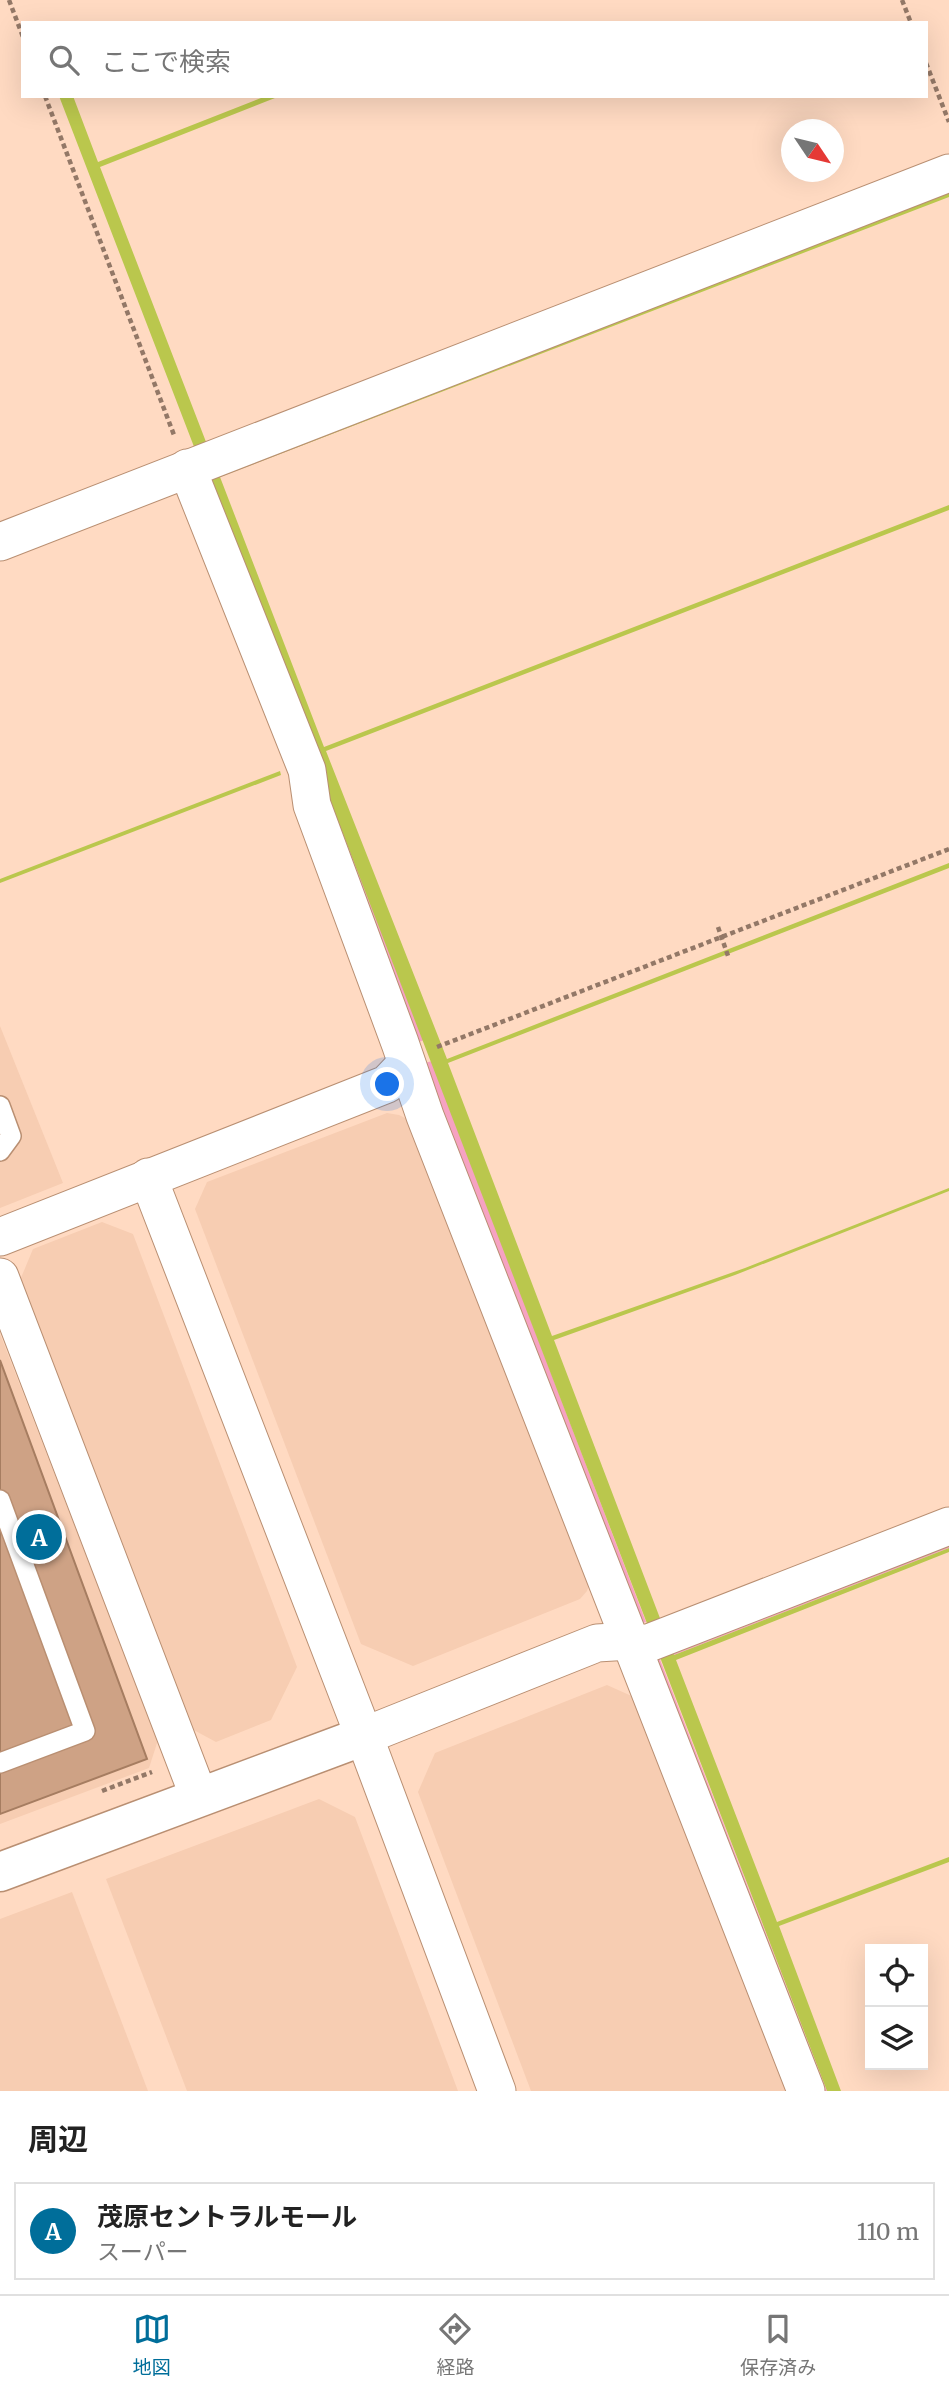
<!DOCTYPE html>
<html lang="ja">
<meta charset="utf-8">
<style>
body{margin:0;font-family:Merriweather,"Noto Sans JP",serif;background:#f6f6f6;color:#222}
.controls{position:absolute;right:21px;bottom:21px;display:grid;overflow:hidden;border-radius:0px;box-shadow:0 7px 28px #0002}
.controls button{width:63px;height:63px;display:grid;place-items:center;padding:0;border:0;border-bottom:2px solid #e0e0e0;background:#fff;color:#222;font:35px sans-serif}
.compass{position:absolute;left:781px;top:119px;width:63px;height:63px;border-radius:50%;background:#fff;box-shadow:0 7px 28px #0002;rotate:125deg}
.you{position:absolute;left:388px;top:1085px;width:24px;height:24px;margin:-18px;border:5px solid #fff;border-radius:50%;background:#1a73e8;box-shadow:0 0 0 10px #1a73e833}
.badge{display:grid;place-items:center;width:46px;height:46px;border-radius:50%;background:#006e9a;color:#fff;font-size:23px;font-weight:700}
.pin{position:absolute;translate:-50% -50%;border:4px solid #fff;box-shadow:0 2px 7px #0006}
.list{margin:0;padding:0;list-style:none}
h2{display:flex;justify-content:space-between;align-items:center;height:91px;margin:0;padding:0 28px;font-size:30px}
h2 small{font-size:23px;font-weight:400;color:#767676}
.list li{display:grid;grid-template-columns:46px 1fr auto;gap:21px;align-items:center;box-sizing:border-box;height:98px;margin:0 14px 14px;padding:0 14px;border:2px solid #e0e0e0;border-radius:0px}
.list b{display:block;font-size:26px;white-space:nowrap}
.list p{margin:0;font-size:23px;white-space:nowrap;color:#767676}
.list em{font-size:23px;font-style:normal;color:#767676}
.icon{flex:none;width:38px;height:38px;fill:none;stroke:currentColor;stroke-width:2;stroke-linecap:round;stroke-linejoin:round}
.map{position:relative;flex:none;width:949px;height:2091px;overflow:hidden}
.search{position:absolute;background:#fff;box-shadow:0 7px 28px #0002;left:21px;right:21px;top:21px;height:77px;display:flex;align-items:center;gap:18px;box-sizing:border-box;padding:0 24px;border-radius:0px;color:#767676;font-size:26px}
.sheet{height:203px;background:#fff}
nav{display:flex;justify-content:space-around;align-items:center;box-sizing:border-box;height:98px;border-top:2px solid #e0e0e0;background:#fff;font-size:19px;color:#767676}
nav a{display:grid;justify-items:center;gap:4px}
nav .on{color:#006e9a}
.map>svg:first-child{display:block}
.built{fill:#f7cdb2}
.green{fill:#f6a2c2}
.water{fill:#bac74d}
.building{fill:#cea285;stroke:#a67d61;stroke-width:2}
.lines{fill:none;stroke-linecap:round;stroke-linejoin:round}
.lane-casing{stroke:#b98f72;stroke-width:22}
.street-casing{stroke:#b98f72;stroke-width:39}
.secondary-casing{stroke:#b98f72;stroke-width:41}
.path{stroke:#937867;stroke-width:4.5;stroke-dasharray:5 3.5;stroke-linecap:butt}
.lane{stroke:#fff;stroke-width:19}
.street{stroke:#fff;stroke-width:37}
.secondary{stroke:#fff;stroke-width:38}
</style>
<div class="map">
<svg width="949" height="2091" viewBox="0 0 949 2091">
<rect width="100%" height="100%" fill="#ffdac2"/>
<g class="built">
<polygon points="0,1026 63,1183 0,1208"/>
<polygon points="387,1113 399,1115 409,1120 590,1583 587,1591 580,1599 413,1666 361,1644 195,1209 207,1182"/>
<polygon points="102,1222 133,1234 297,1667 271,1720 216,1742 190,1728 18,1285 33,1249"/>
<polygon points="0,1334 158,1740 149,1768 0,1824"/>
<polygon points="607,1685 636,1698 789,2091 531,2091 418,1792 435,1753"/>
<polygon points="319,1799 355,1817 458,2091 187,2091 106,1879"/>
<polygon points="72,1892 148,2091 0,2091 0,1919"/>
</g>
<g class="green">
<polygon points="204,473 424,1040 419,1042 200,479"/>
<polygon points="432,1061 646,1622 639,1624 421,1064"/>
<polygon points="949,1545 949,1548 674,1655 673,1653"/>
<polygon points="659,1657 827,2091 822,2091 654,1660"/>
</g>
<g class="water">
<polygon points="59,96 73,96 98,162 266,96 280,96 100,167 218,473 949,193 949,197 220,477 324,747 949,505 949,510 326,751 447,1059 949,863 949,868 448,1063 552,1336 745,1268 949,1188 949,1191 735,1275 554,1340 674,1655 949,1548 949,1552 676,1660 777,1922 949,1857 949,1862 779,1926 841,2091 827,2091"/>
<polygon points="280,771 281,775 0,883 0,879"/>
</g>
<polygon class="building" points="0,1360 147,1759 0,1814"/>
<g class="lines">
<defs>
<g id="lane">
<polyline points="0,1106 11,1136 0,1151"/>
<polyline points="0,1500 85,1731 0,1763"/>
</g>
<g id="street">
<polyline points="187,468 307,770 312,805 400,1043 425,1116 806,2091"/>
<polyline points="0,542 949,173"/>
<polyline points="148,1177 364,1736 497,2091"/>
<polyline points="0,1237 387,1084 406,1064"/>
<polyline points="0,1277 199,1797"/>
<polyline points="364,1736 597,1643 630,1641 646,1644 949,1526"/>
</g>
<polyline id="secondary" points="0,1872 364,1736"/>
</defs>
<use href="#lane" class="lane-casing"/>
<use href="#street" class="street-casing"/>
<use href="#secondary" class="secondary-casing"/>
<g class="path">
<polyline points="9,0 23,37"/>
<polyline points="902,0 911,23"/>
<polyline points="926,63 949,122"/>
<polyline points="45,96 174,435"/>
<polyline points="718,927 728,956"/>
<polyline points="437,1047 949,849"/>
<polyline points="102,1791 152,1772"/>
</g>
<use href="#lane" class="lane"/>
<use href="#street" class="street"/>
<use href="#secondary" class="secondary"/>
</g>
</svg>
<div class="controls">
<button><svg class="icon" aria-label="locate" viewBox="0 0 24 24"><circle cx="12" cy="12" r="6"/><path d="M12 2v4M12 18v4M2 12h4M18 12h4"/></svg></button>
<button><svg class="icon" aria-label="layers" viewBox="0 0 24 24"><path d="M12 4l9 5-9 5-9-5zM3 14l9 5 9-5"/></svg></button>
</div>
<svg class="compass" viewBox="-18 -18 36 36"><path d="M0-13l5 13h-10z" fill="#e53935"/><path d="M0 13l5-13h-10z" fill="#767676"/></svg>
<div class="you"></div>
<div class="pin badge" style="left:39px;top:1537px">A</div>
<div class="search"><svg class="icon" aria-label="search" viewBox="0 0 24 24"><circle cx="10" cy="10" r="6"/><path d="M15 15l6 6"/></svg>ここで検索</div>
</div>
<section class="sheet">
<h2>周辺<small></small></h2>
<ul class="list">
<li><span class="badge">A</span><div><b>茂原セントラルモール</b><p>スーパー</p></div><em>110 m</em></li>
</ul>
</section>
<nav>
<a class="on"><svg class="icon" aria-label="map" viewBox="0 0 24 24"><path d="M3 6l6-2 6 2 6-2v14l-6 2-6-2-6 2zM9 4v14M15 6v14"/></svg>地図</a>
<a><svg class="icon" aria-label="directions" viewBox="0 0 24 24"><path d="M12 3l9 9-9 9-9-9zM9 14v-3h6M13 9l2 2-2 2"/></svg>経路</a>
<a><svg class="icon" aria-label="saved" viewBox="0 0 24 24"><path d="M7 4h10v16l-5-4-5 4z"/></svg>保存済み</a>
</nav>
